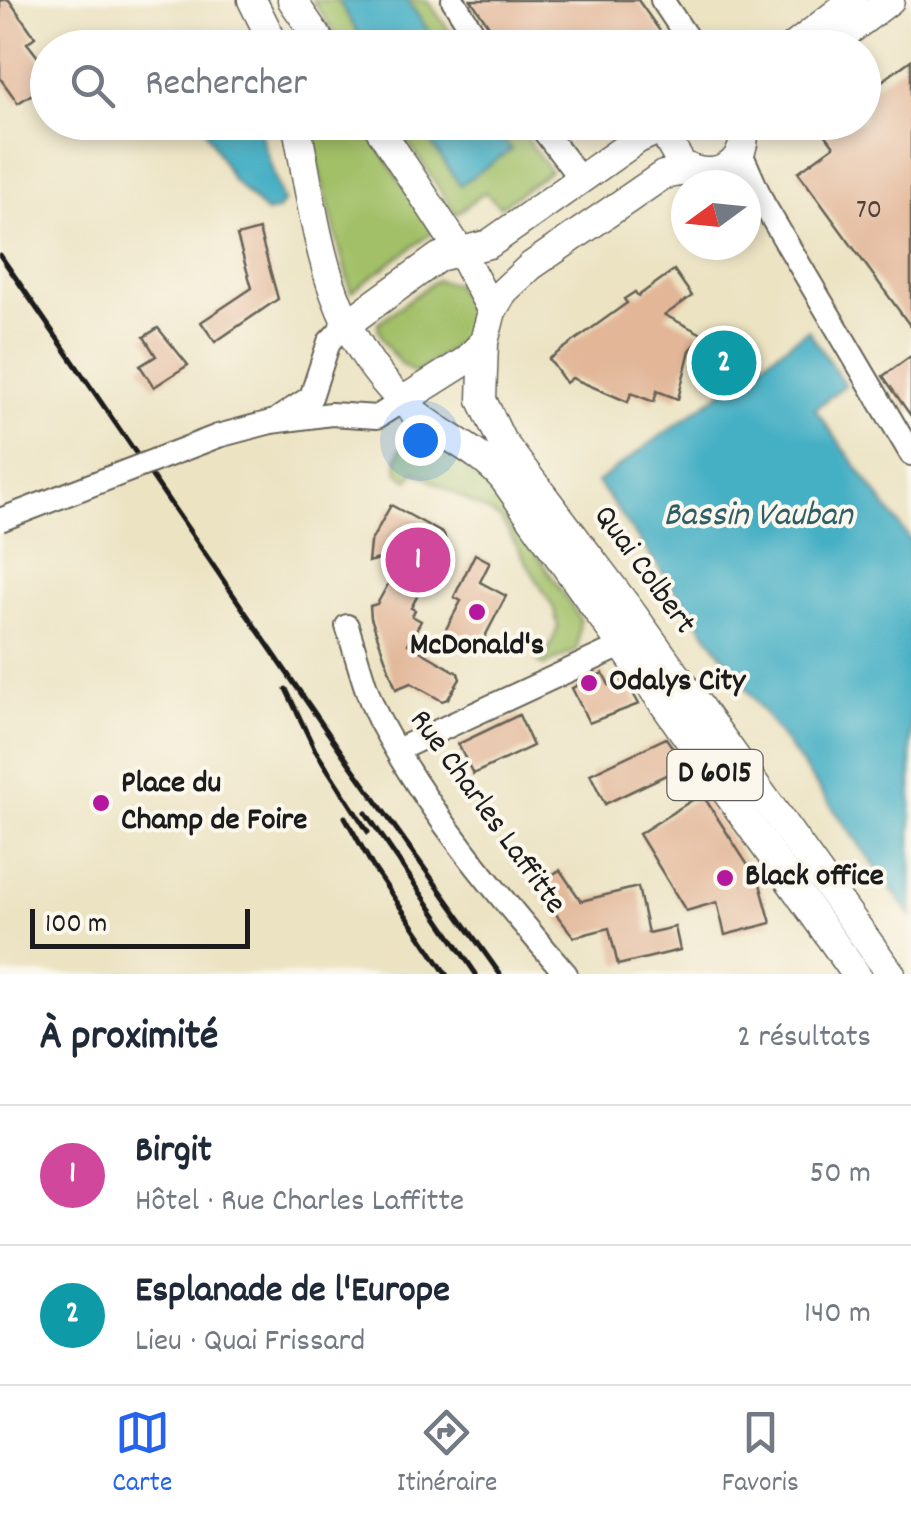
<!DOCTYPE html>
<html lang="fr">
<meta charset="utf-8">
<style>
body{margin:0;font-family:Dekko,sans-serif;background:#f2f2f3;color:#1f2937}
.compass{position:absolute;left:671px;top:170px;width:90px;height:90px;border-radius:50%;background:#fff;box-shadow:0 5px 15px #0003;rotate:255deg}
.scale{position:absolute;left:30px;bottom:25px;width:220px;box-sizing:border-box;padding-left:10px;border:5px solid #1c1c1c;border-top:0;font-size:28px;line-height:35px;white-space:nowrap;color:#1c1c1c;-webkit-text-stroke:8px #fbf7ec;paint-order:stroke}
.you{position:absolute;left:420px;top:440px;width:35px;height:35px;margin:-25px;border:8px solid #fff;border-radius:50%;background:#1a73e8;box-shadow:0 0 0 15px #1a73e833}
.badge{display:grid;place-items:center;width:65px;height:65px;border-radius:50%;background:#2563eb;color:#fff;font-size:32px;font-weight:700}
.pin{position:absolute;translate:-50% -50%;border:5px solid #fff;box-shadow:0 2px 10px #0006}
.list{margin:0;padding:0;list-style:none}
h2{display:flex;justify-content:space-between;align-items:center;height:130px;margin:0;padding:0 40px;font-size:42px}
h2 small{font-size:32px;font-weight:400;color:#747a83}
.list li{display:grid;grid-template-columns:65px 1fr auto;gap:30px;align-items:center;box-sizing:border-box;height:140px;padding:0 40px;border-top:2px solid #e0e1e3}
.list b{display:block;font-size:38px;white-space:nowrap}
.list p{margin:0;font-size:32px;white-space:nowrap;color:#747a83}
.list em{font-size:32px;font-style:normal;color:#747a83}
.icon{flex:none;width:55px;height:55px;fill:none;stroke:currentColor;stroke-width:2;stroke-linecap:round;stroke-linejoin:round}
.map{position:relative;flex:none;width:911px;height:974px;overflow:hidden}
.search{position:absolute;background:#fff;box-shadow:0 5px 15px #0003;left:30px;right:30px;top:30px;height:110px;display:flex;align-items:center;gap:25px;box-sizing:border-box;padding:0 35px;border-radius:55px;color:#747a83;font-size:38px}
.sheet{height:410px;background:#fff}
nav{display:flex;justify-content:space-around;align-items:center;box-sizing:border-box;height:140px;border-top:2px solid #e0e1e3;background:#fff;font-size:28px;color:#747a83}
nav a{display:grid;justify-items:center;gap:5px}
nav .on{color:#2563eb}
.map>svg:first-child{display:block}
.green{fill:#a2c068;stroke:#5f6e42;stroke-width:2.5}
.water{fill:#45afc4;stroke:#306670;stroke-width:2.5}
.building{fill:#e2b697}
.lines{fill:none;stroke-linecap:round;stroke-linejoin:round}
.minor-casing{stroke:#656256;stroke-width:26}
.major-casing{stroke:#656256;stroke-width:31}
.minor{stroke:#fff;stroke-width:22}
.major{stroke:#fff;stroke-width:28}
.rail{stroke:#1c1c1c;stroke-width:5}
.minor-bridge-casing{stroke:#656256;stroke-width:26;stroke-linecap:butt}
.minor-bridge{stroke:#fff;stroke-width:22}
.poi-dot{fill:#b5179e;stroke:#fbf7ec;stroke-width:4}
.labels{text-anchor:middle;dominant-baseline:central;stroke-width:8;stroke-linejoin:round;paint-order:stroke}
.number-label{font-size:28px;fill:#4e423b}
.shield{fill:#fbf7ec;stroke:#5f5e5a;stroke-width:2.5}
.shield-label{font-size:30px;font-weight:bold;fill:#1c1c1c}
.street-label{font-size:32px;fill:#1c1c1c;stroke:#fbf7ec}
.poi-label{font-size:32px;font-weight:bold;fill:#1c1c1c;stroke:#fbf7ec;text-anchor:start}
.water-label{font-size:35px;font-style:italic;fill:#2e5e68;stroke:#fbf7ec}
</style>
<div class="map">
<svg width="911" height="974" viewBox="0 0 911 974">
<rect width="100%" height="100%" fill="#fbf7ec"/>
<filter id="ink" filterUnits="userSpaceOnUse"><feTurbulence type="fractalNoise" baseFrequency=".01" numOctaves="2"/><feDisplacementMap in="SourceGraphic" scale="20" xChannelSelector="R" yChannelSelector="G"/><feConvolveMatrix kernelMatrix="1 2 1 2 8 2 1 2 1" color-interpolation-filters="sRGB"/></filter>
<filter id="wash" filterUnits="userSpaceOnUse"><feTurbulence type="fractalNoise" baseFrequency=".0048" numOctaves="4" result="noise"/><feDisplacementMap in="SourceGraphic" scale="40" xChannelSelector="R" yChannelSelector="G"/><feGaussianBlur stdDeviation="2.25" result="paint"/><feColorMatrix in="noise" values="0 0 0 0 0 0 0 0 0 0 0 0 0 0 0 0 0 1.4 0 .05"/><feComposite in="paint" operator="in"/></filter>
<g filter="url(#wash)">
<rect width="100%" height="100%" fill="#ece3c3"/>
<g class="green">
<polygon points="312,0 427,0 461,47 345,47"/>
<polygon points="307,123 363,123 433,232 351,292"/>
<polygon points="395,123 515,123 550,171 500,207 485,192 456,214"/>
<path d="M436,280L455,284L471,313L462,340L416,373C401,369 378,339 378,323Z"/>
<path d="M419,439C481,453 544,568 580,619L577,650L543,666L537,660L540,650L547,654L558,627L554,609L501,519L414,471L409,480L398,473L397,458L404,441Z"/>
</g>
<g class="water">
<polygon points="338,0 407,0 440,47 366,47"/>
<polygon points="202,123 257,123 283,202 278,210 266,213 232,179"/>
<polygon points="417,123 492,123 511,150 460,185"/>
<polygon points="808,330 845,385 815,409 911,541 911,916 597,482"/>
</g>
<g id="blocks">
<g class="building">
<polygon points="0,0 9,0 35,37 27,43 48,70 48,84 18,103 0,78"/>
<polygon points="471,0 638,0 672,48 504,48"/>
<polygon points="911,60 911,327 798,172 834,146 816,122 864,122 864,94"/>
<polygon points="259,230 278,299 215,342 201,322 252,288 237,236"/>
<polygon points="674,270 692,296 665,315 704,335 690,350 678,399 657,391 654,402 631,393 628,402 572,378 566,383 549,359 627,303 624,299 635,292 638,296"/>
<polygon points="158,328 188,365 154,387 140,366 156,356 144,337"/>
<polygon points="911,356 911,416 883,376"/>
<polygon points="391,505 444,534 446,542 411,608 415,610 412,616 421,621 408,644 458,673 460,679 448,699 442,701 411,683 396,689 371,618 370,606 377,604 406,552 368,562 370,543"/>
<polygon points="475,554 490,562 480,582 506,596 479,648 468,644 454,647 452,635 445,631 461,601 454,597"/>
<polygon points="603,673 609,685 624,678 639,704 589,723 572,688"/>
<polygon points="519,715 533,746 473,774 458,744"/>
<polygon points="666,738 685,766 605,804 590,774"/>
<polygon points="702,794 760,884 771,923 725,935 717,902 686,911 639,834"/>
<polygon points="560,870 581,901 638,887 648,933 675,927 680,950 618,965 609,928 574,937 534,886"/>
</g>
</g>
</g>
<g filter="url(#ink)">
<use href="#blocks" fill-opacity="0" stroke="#656256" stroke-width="2.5"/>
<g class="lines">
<defs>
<g id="minor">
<polyline points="453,0 483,48"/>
<polyline points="662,0 694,48"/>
<polyline points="537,122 581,180"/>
<polyline points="741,153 763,203 911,454"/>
<polyline points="719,172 737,185"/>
<polyline points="279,418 311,397 329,342 344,326"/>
<polyline points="218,436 271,422 331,414 377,417 402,401"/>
<path d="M347,626C358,659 366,697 383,727C431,817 501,898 566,974"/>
<polyline points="397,750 634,640"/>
</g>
<g id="major">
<polyline points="252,0 276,48"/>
<polyline points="292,0 325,48"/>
<polyline points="792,48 853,0"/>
<polyline points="826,48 890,0"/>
<path d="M296,122C318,230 322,323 405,404C436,434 475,446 503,478L856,974"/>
<polyline points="375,122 460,251 492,311"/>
<path d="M672,122L670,144L681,163C713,186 753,163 742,122"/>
<polyline points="691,170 663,175 531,266 504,291 492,311 484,342 482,400 501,440 629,609 891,974"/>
<polyline points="344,326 439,257 489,244 638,139 672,124"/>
<polyline points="402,401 467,360 484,342"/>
</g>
</defs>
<use href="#minor" class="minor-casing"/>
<use href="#major" class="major-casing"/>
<use href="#minor" class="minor"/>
<use href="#major" class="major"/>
<g class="rail">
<polyline points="0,255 344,756 500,974"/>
<polyline points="286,689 315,750 368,832"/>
<polyline points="366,813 476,974"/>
<polyline points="345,817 373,867 446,974"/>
</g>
<defs>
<polyline id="minor-bridge" points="0,520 218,436"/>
</defs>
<use href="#minor-bridge" class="minor-bridge-casing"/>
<use href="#minor-bridge" class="minor-bridge"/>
</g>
</g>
<g class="poi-dot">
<circle cx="477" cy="612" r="10"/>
<circle cx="589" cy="683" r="10"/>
<circle cx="101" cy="803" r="10"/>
<circle cx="725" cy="878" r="10"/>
</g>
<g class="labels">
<g class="number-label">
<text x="869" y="212">70</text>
</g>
<rect class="shield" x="667.5" y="750" width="95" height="50" rx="8"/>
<g class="shield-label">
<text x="715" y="775">D 6015</text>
</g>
<g class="street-label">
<text transform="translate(643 571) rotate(54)">Quai Colbert</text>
<text transform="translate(486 813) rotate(54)">Rue Charles Laffitte</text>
</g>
<g class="poi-label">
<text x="477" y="647" text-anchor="middle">McDonald's</text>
<text x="609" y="683">Odalys City</text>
<text x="121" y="785">Place du<tspan x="121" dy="37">Champ de Foire</tspan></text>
<text x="745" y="878">Black office</text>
</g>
<g class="water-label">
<text x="758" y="517">Bassin Vauban</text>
</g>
</g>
</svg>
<svg class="compass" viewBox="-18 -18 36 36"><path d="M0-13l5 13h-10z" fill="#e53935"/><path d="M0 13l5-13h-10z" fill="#747a83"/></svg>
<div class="scale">100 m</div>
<div class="you"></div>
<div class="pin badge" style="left:418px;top:560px;background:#d1479c">1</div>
<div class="pin badge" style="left:724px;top:363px;background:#0f9aa8">2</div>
<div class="search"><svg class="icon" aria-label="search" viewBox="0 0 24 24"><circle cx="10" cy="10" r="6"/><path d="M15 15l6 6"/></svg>Rechercher</div>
</div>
<section class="sheet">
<h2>À proximité<small>2 résultats</small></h2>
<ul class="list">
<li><span class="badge" style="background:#d1479c">1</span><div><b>Birgit</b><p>Hôtel · Rue Charles Laffitte</p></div><em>50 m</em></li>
<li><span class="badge" style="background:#0f9aa8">2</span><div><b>Esplanade de l'Europe</b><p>Lieu · Quai Frissard</p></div><em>140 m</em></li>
</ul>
</section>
<nav>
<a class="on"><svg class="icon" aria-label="map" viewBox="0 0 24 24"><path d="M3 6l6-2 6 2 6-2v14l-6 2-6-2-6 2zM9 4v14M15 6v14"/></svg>Carte</a>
<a><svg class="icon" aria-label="directions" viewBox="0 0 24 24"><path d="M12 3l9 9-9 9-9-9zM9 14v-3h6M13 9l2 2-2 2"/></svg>Itinéraire</a>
<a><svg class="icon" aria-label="saved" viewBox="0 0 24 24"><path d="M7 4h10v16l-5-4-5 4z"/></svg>Favoris</a>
</nav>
